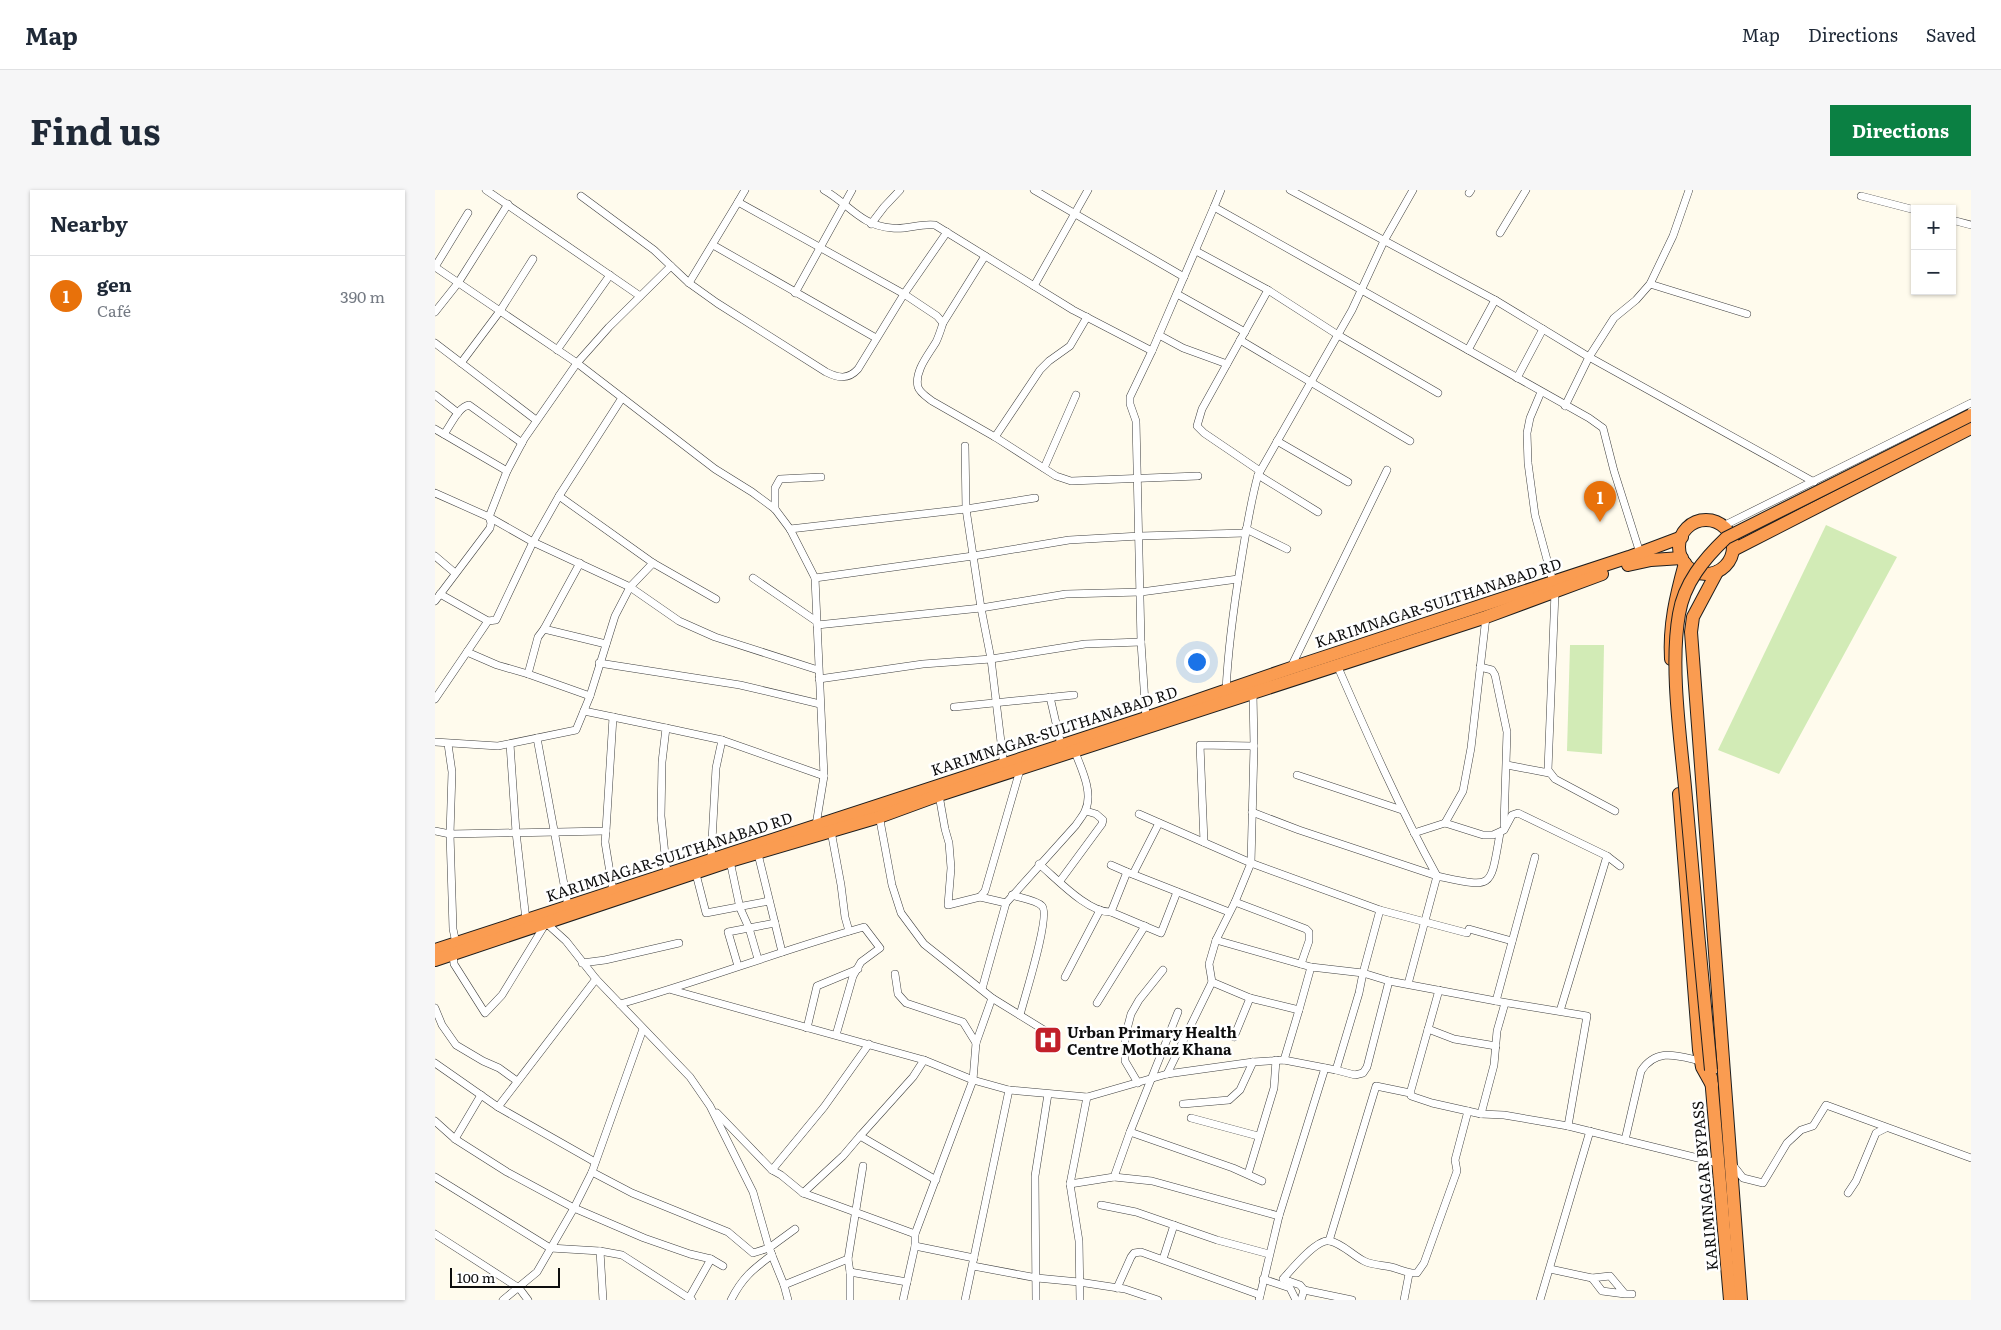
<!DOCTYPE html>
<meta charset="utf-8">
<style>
body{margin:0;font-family:Literata,serif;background:#f6f6f7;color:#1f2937}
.controls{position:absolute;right:15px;top:15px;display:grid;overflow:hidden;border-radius:0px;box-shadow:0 1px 4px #0004}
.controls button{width:45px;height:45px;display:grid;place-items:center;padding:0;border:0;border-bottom:1px solid #e0e1e3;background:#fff;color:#1f2937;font:25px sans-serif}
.scale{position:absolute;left:15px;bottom:12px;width:110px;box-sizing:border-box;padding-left:5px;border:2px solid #0d0d0d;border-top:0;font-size:14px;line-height:18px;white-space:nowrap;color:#0d0d0d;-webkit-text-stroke:4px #fff;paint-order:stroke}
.you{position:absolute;left:761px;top:471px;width:18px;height:18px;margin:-12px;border:4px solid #fff;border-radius:50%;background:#1a73e8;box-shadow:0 0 0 8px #1a73e833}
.badge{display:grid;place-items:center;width:32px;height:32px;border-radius:50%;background:#0b8043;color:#fff;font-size:16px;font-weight:700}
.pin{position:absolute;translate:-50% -41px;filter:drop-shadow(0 1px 2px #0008)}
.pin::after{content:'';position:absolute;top:26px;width:18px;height:15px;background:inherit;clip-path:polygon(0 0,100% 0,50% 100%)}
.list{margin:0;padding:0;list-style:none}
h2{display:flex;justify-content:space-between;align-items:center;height:65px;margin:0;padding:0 20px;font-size:21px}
h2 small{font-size:16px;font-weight:400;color:#747a83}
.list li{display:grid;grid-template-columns:32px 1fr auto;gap:15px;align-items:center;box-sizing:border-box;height:80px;padding:0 20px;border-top:1px solid #e0e1e3}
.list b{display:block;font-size:19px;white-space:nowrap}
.list p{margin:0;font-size:16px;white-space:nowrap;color:#747a83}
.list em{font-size:16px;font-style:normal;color:#747a83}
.map{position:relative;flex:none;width:1536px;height:1110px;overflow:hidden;border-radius:0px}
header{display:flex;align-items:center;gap:30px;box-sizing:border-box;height:70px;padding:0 25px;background:#fff;border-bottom:1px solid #e0e1e3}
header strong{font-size:24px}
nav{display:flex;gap:28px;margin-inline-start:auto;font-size:18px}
.intro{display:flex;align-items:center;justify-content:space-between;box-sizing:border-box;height:120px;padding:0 30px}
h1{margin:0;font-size:35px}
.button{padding:12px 22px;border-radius:0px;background:#0b8043;color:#fff;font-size:18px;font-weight:700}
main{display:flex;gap:30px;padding:0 30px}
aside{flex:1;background:#fff;border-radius:0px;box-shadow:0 1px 4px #0004}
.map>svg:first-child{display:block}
.green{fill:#d2ebb6}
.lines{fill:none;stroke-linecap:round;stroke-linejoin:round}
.street-casing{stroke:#404040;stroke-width:8}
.highway-casing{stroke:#1e1e1e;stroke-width:14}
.street{stroke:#fff;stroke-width:7}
.highway{stroke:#fa9c51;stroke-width:12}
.highway-bridge-casing{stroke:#1e1e1e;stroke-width:14;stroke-linecap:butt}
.highway-bridge{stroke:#fa9c51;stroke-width:12}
.labels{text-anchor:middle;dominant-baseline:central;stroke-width:5;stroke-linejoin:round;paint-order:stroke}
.street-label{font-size:15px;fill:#0d0d0d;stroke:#fff}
.poi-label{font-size:15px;font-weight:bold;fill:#0d0d0d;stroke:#fff;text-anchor:start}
</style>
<header>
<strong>Map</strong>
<nav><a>Map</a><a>Directions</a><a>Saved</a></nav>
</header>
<div class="intro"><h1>Find us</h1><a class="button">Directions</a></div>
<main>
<aside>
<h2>Nearby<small></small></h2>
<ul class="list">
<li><span class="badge" style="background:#e8710a">1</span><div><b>gen</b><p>Café</p></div><em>390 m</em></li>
</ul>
</aside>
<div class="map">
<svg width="1536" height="1110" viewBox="0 0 1536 1110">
<rect width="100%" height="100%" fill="#fffbed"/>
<g class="green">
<polygon points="1391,335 1462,367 1344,584 1283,560"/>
<polygon points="1135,455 1169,455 1167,564 1132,561"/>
</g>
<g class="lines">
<defs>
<g id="street">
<polyline points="51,0 205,106"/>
<path d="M310,0L303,12L469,104L502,126L508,133C506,139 504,146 501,152C494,164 479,181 483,197C485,203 492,207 497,211L560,247L621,286L636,291L763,286"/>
<path d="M389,0C414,14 426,36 457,38C472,40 485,33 500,35L638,120L717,161"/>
<polyline points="599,0 749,87"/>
<polyline points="786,0 779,17 1154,228 1168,238 1179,281 1205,363"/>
<polyline points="855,0 1060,110 1154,167 1130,216"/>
<polyline points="1254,0 1238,46 1215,94 1201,110 1179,128 1154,167 1379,292"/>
<polyline points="1034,3 1036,0"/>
<path d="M146,6L219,60L254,93L282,113L391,182C403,188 413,190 423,179L469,104L512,42"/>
<polyline points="1426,6 1480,20"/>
<polyline points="1517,30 1536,35"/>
<polyline points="436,34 449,17 465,0"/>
<polyline points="1065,43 1091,0"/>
<polyline points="278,55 441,148"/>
<polyline points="761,61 833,100 903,145 1003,203"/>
<polyline points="0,77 142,173 280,279 317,302 340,319 355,339 380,388 389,586 381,635"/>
<polyline points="0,77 33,23"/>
<polyline points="254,93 303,12"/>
<polyline points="1215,94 1312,124"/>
<polyline points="599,96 653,0"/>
<polyline points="360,103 417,0"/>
<polyline points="742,104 810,142"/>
<polyline points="0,122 23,93 73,14"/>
<polyline points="508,133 550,66"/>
<polyline points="724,145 748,158 792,174"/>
<polyline points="805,150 975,251"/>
<polyline points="0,153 101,230"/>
<polyline points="122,160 175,85"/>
<polyline points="1033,160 1060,110"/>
<polyline points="26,173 65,121 98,69"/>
<polyline points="1082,188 1108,139"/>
<polyline points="1106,202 1095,228 1092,243 1093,273 1100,325 1118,392"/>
<polyline points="0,205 23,223"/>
<polyline points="0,239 72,281"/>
<path d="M9,244C16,235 23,217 34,215L87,253"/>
<polyline points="560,247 605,180 614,171 635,156 652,127"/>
<polyline points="842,251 913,292"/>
<polyline points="530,256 531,319 546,418 556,469 569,577"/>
<polyline points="609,278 641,205"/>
<polyline points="825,281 769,243 762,236 767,219 833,100"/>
<polyline points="823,285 883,322"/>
<polyline points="0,303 54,327 98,352 195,397 244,431 280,447 383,480"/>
<polyline points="124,306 218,373 281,409"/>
<polyline points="340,319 340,298 345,289 386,287"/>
<polyline points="1288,336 1536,213"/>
<polyline points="355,339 531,319 600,308"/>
<polyline points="811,339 852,359"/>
<polyline points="0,366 20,383"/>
<polyline points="318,388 381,431"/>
<polyline points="380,388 538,366 634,350 705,346 810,343"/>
<polyline points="1120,402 1113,580 1120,589 1180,621"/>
<polyline points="5,404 53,431"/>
<polyline points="0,411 55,338 56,333 54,327 72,281 89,249 142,173 174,137 236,76"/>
<polyline points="382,435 546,418 631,404 706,402 803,389"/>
<polyline points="109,439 145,373"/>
<polyline points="32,462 62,475 93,484"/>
<polyline points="164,473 305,495 385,514"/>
<polyline points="856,477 952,280"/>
<polyline points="1045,477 1057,480 1060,485 1072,542 1069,635"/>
<polyline points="384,489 488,474 556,469 650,454 706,452"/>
<path d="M791,501C793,457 799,415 806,372C811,342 815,314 823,285L917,120L949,51L978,0"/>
<polyline points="155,506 93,484 103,447 109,439 171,454"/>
<polyline points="615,507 626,555"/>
<polyline points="0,509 53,431 61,430 98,352 124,306 187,208"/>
<polyline points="519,517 639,505"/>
<polyline points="149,521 231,538 227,572 226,626 232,684"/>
<polyline points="711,528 706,452 701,231 695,214 695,207 717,161 779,17"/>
<polyline points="231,538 287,550 389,586"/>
<polyline points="102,548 133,716"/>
<polyline points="0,552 63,556 141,540 155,506 180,426 195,397 218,373"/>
<polyline points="13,554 17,582 15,644 18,739 21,753"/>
<polyline points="75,554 81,642 91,730"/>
<polyline points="1072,575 1114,583"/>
<polyline points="862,585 967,620"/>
<polyline points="504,605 510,639 514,653 516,678 513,715 545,707 550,701 585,580"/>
<path d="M817,622L864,640L1002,686C964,617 933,546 902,475"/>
<polyline points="704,624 816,673 800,712 781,750 876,777"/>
<polyline points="444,625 457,695 466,723 489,754 557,808 617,845"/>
<polyline points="1010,633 1028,601 1036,558 1051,427"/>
<polyline points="0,641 15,644 171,641 178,527"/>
<polyline points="171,641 170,652 178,701"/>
<polyline points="396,641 406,695 410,727 414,741"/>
<polyline points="979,643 1010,633 1048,645 1058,645 1069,640 1077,625 1083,623 1172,666 1185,676"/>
<polyline points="769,652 765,555 819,556"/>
<polyline points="323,664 347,762"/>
<polyline points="276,669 281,578 287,550"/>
<polyline points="295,671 305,718 314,738 323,769"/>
<path d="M604,674C621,688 653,723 676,722"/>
<polyline points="676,675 692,682 794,722"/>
<polyline points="692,682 676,722 726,743 742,702"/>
<polyline points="261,684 271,723 334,711"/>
<polyline points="698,684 724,633"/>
<polyline points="625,691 667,634 668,630 661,624 651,621"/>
<path d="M577,705C585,708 601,710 607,716C616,725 589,809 585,825"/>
<polyline points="545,707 571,713"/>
<polyline points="800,712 871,739 874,742 874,751 866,774"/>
<polyline points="945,720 1032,743"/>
<polyline points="110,732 131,751 161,789 255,887 275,916 318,1002 334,1058 349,1095 353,1110"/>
<polyline points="1034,739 1077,751"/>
<polyline points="781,750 774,774 777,792 815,808"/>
<polyline points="18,764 19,774 50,823 67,805 111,733"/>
<polyline points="147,773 170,770 244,753"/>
<polyline points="303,776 293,742 340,733"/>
<polyline points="460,784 463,804 471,813 528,832 541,853"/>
<polyline points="630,787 665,720"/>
<path d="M973,794L1002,686C1059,698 1055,700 1065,643"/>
<path d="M547,799L571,713L641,635C644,630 648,626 650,621C659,603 646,578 640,562"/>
<polyline points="237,800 489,870 478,887 425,946 501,990"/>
<polyline points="1004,800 976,900 976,906 997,913 1046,924 1069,925 1133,936"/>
<polyline points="1061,811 1100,667"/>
<polyline points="662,813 710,736"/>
<path d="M185,814C267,791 347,760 429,737L445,758L426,772L418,786L401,845"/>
<polyline points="0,818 7,835 21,855 48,871 64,878 82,891"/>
<polyline points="864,820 876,777 928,783 954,791 1061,811 1152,826 1133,936 1283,973"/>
<polyline points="1125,821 1172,666"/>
<polyline points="372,838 382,796 423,779"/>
<polyline points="993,839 1019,849 1061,856"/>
<polyline points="799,847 815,808 864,820 849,870"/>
<polyline points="489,870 538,890 541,853 557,808"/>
<polyline points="0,873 63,917 161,789"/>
<polyline points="901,880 920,885 928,883 932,877 954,791"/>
<polyline points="732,884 777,792"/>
<polyline points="703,893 690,871 690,847 696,824 704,810 728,780"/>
<polyline points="748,914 794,910 805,900 818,872"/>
<polyline points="63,917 160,972"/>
<polyline points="282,923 337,980 346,985 368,1003 480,1044"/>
<polyline points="1046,924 1059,875 1062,841 1070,813"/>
<polyline points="756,928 823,946"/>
<polyline points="0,931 20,949 72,982 139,1018 209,1048 255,1064 276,1069 288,1076"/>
<polyline points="695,942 798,978 827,991"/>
<polyline points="20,949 46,905"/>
<path d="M1190,950L1206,881C1222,857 1243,866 1266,871"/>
<polyline points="1297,974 1308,988 1328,993 1352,953 1366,940 1378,936 1391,915 1536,968"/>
<polyline points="337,980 389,917 434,854"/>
<path d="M157,982L197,1003L293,1042L318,1063L334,1058L337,1065C318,1079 307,1088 296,1110"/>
<polyline points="813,984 839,898 841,870"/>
<polyline points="0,987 115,1058 165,1061 187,1065 257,1110"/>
<polyline points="679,987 717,991 844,1026"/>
<polyline points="635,994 679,987 695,942 743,822"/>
<polyline points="368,1003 408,966 425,946"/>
<polyline points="1413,1003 1421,991 1441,943 1451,938"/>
<polyline points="666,1015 701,1022 782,1050 834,1064"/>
<polyline points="0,1044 84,1098 93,1110"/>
<polyline points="894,1051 941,896 975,903"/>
<polyline points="480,1056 539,1068"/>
<polyline points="334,1058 360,1039"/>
<polyline points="165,1061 168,1110"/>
<polyline points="728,1069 739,1035"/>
<polyline points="538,1076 602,1088 644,1092 690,1099 723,1110"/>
<polyline points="1115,1079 1157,1088"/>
<polyline points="415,1082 472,1092"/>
<polyline points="828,1089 855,1098 861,1110"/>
<polyline points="349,1095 413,1069"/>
<polyline points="682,1098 696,1067 699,1063 706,1062 825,1105"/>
<polyline points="869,1100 917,1110"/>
<polyline points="1190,1104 1167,1101 1157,1088 1175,1086 1190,1104 1197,1104"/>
<polyline points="254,1108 276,1069"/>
<polyline points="68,1110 102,1082 139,1018 157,982 208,839"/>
<polyline points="415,1110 415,1082 413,1069 428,976"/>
<polyline points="468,1110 480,1056 480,1044 538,890 574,900 652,907 732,884 818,872 849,870 901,880 924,803 928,783 945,720 816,673 819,556 818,503"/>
<polyline points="530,1110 574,900"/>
<polyline points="601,1110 600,986 613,904"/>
<polyline points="645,1110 644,1051 635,994 652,907"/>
<polyline points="824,1110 844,1026 890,878"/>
<path d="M866,1110L869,1100L865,1095L848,1089C856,1080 882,1048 895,1051C908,1054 917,1065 929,1071C937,1075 947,1075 956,1077C965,1079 972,1084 982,1083L989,1073L1022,981L1020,970L1033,921"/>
<polyline points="969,1110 974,1084"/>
<polyline points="1105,1110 1155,941"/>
</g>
<g id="highway">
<circle cx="1271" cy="357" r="27"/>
<polyline points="1298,360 1536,238"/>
<polyline points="1193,375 1216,370 1247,368"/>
<polyline points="1282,382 1258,427 1256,442 1306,1110"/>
<path d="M1236,469C1234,435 1241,406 1250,373"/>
<polyline points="1244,604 1264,860 1267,877 1277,895"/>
<polyline points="0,760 711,528 856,478 1194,367 1247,347"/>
<polyline points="0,770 295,671 444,627 504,605 1051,427 1167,384"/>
<polyline points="1276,887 1295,1110"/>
</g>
</defs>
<use href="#street" class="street-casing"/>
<use href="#highway" class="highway-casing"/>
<use href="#street" class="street"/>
<use href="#highway" class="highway"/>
<defs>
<path id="highway-bridge" d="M1276,880C1267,786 1258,691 1250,597C1245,545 1235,475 1244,424C1249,393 1269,369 1291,348L1536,225"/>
</defs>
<use href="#highway-bridge" class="highway-bridge-casing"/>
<use href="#highway-bridge" class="highway-bridge"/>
</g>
<defs>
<symbol id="hospital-square" viewBox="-11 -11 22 22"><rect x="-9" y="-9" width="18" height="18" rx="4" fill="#c2202a" stroke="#fff"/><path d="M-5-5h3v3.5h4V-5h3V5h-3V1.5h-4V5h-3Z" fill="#fff"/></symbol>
</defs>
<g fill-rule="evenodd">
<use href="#hospital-square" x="597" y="834" width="32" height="32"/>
</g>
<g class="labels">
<g class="street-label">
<text transform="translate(1003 412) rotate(-18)">KARIMNAGAR-SULTHANABAD RD</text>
<text transform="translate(619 540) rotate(-18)">KARIMNAGAR-SULTHANABAD RD</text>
<text transform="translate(234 666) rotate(-18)">KARIMNAGAR-SULTHANABAD RD</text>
<text transform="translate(1269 996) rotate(-95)">KARIMNAGAR BYPASS</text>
</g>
<g class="poi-label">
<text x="632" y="841">Urban Primary Health<tspan x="632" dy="17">Centre Mothaz Khana</tspan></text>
</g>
</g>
</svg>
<div class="controls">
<button>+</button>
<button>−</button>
</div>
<div class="scale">100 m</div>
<div class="you"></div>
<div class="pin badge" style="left:1165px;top:332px;background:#e8710a">1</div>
</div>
</main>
